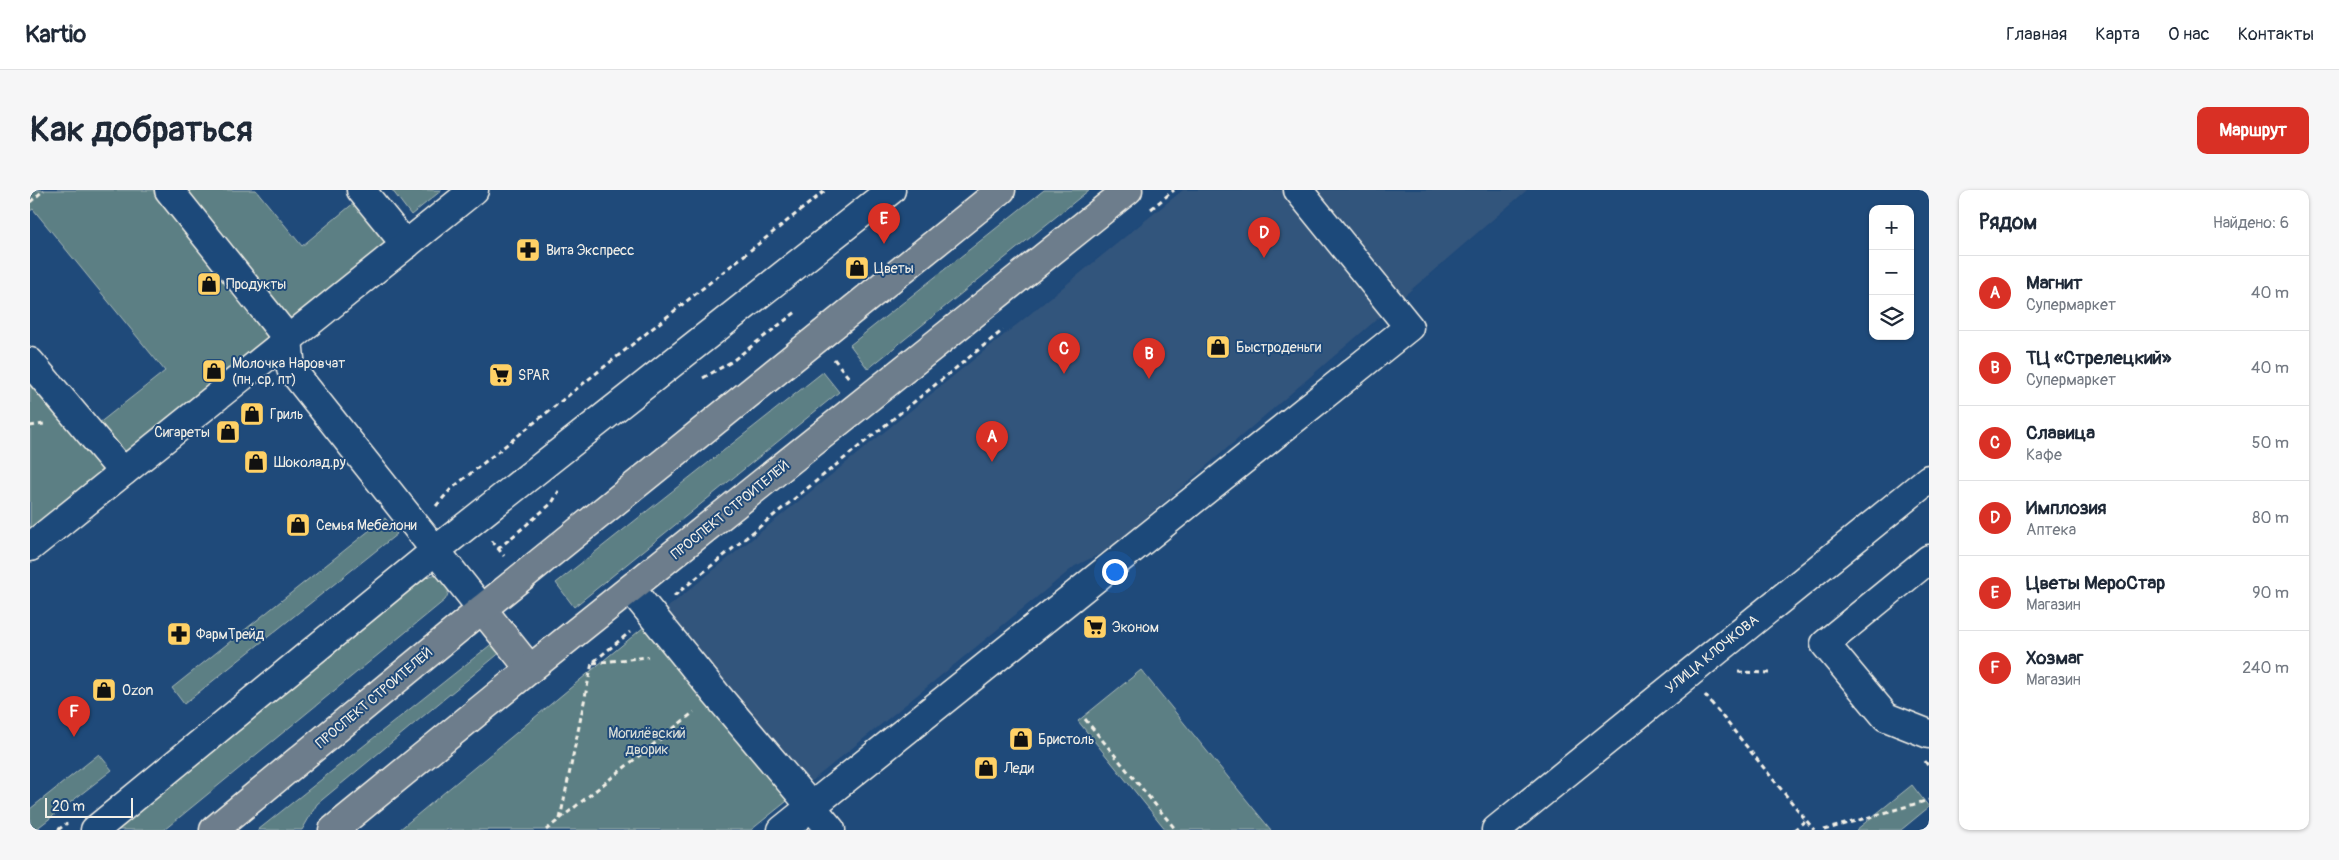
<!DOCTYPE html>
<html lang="ru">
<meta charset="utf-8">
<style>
body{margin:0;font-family:Pangolin,sans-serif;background:#f6f6f7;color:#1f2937}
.controls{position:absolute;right:15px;top:15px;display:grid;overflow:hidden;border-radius:10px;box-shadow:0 1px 4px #0004}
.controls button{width:45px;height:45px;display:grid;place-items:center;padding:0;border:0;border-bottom:1px solid #e0e1e3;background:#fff;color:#1f2937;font:25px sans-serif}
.scale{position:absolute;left:15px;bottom:12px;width:88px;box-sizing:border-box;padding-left:5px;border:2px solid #f4f1e8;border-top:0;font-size:14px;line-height:18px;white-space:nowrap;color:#f4f1e8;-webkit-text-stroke:4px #1f4a7a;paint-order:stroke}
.you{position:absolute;left:1084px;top:381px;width:18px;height:18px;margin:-12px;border:4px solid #fff;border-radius:50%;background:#1a73e8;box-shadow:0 0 0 8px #1a73e833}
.badge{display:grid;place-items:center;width:32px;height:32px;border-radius:50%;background:#d93025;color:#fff;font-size:16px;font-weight:700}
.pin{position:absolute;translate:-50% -41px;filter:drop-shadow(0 1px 2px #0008)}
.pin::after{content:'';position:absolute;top:26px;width:18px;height:15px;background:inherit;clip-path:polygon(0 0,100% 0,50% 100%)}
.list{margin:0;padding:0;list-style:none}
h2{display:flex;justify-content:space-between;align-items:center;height:65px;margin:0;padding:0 20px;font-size:21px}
h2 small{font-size:16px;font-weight:400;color:#747a83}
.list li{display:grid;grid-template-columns:32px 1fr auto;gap:15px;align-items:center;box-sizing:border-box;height:75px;padding:0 20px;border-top:1px solid #e0e1e3}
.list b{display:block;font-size:19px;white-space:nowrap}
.list p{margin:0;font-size:16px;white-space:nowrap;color:#747a83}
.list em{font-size:16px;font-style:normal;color:#747a83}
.icon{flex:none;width:28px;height:28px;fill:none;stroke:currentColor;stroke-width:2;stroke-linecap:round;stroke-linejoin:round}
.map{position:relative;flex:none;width:1899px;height:640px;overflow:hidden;border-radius:10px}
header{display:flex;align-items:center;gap:30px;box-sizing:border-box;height:70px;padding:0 25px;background:#fff;border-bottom:1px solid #e0e1e3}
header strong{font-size:24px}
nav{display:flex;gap:28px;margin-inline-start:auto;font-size:18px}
.intro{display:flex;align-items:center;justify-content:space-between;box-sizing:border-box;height:120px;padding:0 30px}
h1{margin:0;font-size:35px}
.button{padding:12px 22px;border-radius:10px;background:#d93025;color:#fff;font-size:18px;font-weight:700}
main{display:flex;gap:30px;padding:0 30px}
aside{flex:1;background:#fff;border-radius:10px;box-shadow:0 1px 4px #0004}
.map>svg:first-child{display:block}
.built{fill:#33547c}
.green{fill:#5b7f84;stroke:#a8b8b6}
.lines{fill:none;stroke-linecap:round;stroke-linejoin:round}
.minor-casing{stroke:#f4f1e8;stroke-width:31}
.major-casing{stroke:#f4f1e8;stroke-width:31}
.path{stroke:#f4f1e8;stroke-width:3;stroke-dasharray:5 4;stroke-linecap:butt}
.minor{stroke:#1f4a7a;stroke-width:28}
.major{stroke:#6d7d8c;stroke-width:28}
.labels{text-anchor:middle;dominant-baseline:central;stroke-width:4;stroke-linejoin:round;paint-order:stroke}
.poi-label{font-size:14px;fill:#f4f1e8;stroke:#1f4a7a;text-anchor:start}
.street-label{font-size:14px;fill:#f4f1e8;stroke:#1f4a7a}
.park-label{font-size:14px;fill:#dde0d9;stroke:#1f4a7a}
</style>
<header>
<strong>Kartio</strong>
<nav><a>Главная</a><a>Карта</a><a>О нас</a><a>Контакты</a></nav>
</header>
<div class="intro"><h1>Как добраться</h1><a class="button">Маршрут</a></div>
<main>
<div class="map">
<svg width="1899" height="640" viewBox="0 0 1899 640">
<rect width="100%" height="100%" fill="#1f4a7a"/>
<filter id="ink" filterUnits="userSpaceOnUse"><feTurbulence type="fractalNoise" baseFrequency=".02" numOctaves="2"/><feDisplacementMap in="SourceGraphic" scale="10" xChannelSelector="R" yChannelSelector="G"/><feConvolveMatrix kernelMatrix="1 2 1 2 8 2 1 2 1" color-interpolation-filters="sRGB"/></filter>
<g filter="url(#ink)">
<polygon class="built" points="1153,0 1497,0 1080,359 1045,376 772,599 632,422"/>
<g class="green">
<polygon points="0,0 129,0 244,143 93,268 68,234 135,181 3,19 0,21"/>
<polygon points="150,0 226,0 272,56 325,12 358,53 260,134"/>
<polygon points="362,0 412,0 381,25"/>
<polygon points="1014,0 1059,0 838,179 820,155"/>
<polygon points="793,182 809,202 544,417 526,393"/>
<polygon points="0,185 77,280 0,343"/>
<polygon points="355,328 367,344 154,514 142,498"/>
<path d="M406,384L414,386C418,395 421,401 415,410L134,640H88L397,387Z"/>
<polygon points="632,422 772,599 721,640 369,640"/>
<polygon points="464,452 472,461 287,614 272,640 228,640"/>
<polygon points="1111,480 1241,640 1136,640 1048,531"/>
<polygon points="69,564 82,580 5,640 0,640 0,619"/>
<polygon points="1882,595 1899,617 1871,640 1826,640"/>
</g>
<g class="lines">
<defs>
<g id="minor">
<polyline points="139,0 258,149 261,179 452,419"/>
<polyline points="331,0 376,55"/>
<polyline points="0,172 93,282"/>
<polyline points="0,357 444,0"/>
<polyline points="1899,369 1795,454 1856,527 1899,544"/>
<polyline points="601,399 686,504 801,640"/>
<polyline points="65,640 406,360 861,0"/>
<polyline points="752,640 1379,137 1268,0"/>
<polyline points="1466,640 1899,289"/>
</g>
<g id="major">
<polyline points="452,419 500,479"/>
<polyline points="184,640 452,419 971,0"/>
<polyline points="303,640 500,479 1098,0"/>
</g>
</defs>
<use href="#minor" class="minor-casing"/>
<use href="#major" class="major-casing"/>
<g class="path">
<polyline points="0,12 14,0"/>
<polyline points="1121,19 1144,0"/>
<polyline points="804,169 819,188"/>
<polyline points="673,188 701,172 766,122"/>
<polyline points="0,236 14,234"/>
<polyline points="406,316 421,299 796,0"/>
<polyline points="462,351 474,366"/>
<polyline points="468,359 522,313 529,301"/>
<polyline points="644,406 973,140"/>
<polyline points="563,473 618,467"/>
<polyline points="1708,482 1740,483"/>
<polyline points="1675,505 1784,640"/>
<polyline points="1055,529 1146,640"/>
<polyline points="1895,571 1899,577"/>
<polyline points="530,629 562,473 600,442"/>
<polyline points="28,640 37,633"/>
<polyline points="516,640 664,522"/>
<polyline points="1764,640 1776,630"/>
<polyline points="1794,640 1899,610"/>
</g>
<use href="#minor" class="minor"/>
<use href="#major" class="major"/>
</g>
</g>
<defs>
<symbol id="pharmacy-square" viewBox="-11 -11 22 22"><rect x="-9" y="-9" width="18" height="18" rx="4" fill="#ffd166" stroke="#1f4a7a"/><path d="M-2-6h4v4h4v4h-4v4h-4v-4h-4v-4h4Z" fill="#111"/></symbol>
<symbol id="shop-square" viewBox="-11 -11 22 22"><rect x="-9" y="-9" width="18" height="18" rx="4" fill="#ffd166" stroke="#1f4a7a"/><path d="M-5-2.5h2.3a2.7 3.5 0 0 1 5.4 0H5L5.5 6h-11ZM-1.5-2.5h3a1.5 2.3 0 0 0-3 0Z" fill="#111"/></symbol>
<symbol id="supermarket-square" viewBox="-11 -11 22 22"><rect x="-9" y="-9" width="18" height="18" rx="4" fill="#ffd166" stroke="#1f4a7a"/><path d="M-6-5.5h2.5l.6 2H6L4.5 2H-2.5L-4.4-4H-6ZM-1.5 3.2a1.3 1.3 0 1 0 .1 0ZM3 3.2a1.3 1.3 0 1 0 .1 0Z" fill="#111"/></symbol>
</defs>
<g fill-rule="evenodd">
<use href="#pharmacy-square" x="484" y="46" width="28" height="28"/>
<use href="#shop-square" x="813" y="64" width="28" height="28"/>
<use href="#shop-square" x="165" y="80" width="28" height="28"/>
<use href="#shop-square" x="1174" y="143" width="28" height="28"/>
<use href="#shop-square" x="170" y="167" width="28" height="28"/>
<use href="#supermarket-square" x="457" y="171" width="28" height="28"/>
<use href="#shop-square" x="208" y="210" width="28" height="28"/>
<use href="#shop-square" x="184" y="228" width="28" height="28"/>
<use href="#shop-square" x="212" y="258" width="28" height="28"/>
<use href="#shop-square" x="254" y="321" width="28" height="28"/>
<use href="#supermarket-square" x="1051" y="423" width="28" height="28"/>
<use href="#pharmacy-square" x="135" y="430" width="28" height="28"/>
<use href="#shop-square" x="60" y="486" width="28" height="28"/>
<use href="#shop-square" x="977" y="535" width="28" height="28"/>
<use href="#shop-square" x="942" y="564" width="28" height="28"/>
</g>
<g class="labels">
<g class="poi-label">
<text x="516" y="60">Вита Экспресс</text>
<text x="844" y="78">Цветы</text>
<text x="196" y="94">Продукты</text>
<text x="1206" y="157">Быстроденьги</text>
<text x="202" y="173">Молочка Наровчат<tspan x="202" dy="16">(пн, ср, пт)</tspan></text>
<text x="488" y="185">SPAR</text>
<text x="240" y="224">Гриль</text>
<text x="180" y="242" text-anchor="end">Сигареты</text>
<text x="244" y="272">Шоколад.ру</text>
<text x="286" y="335">Семья Мебелони</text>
<text x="1082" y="437">Эконом</text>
<text x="166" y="444">ФармТрейд</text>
<text x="92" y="500">Ozon</text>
<text x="1008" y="549">Бристоль</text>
<text x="974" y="578">Леди</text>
</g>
<g class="street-label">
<text transform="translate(700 320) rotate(-39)">ПРОСПЕКТ СТРОИТЕЛЕЙ</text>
<text transform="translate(1682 464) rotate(-39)">УЛИЦА КЛОЧКОВА</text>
<text transform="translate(344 508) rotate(-40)">ПРОСПЕКТ СТРОИТЕЛЕЙ</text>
</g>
<g class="park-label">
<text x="617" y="543">Могилёвский<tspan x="617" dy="16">дворик</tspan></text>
</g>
</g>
</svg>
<div class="controls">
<button>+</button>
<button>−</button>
<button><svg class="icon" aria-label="layers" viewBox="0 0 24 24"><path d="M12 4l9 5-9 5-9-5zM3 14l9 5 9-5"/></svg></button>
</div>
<div class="scale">20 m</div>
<div class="you"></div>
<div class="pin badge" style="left:962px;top:272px">A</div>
<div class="pin badge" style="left:1119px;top:189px">B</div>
<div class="pin badge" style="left:1034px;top:184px">C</div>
<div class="pin badge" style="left:1234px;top:68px">D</div>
<div class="pin badge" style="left:854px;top:54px">E</div>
<div class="pin badge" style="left:44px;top:547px">F</div>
</div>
<aside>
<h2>Рядом<small>Найдено: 6</small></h2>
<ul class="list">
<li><span class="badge">A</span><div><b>Магнит</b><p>Супермаркет</p></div><em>40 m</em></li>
<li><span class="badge">B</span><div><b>ТЦ «Стрелецкий»</b><p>Супермаркет</p></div><em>40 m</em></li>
<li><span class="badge">C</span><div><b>Славица</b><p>Кафе</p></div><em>50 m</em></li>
<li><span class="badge">D</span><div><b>Имплозия</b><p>Аптека</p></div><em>80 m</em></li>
<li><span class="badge">E</span><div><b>Цветы МероСтар</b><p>Магазин</p></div><em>90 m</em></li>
<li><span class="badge">F</span><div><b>Хозмаг</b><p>Магазин</p></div><em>240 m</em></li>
</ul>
</aside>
</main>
